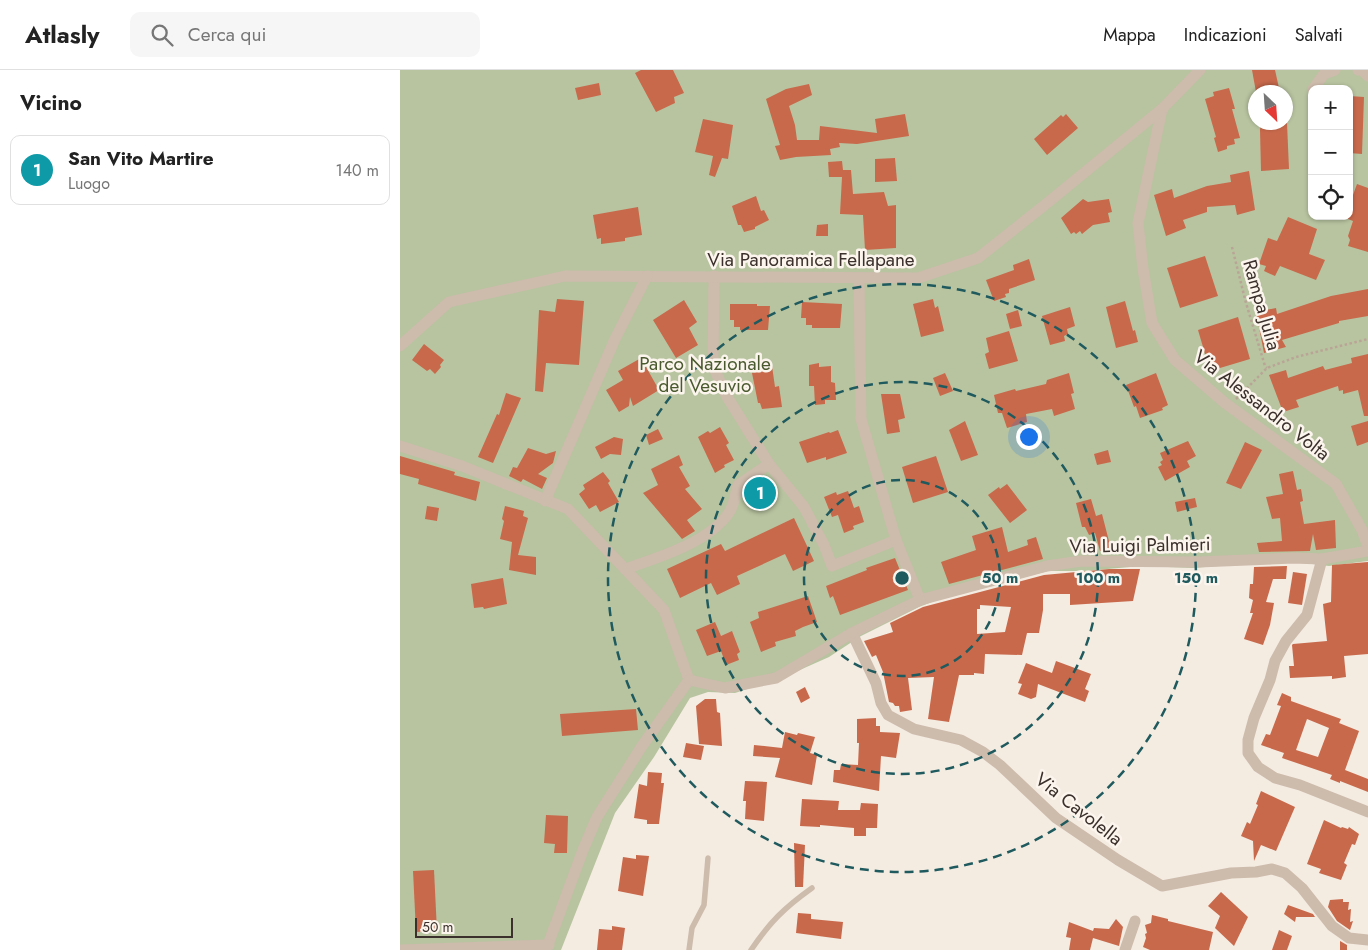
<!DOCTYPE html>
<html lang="it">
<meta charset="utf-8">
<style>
body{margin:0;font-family:Jost,sans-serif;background:#f6f6f6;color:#222}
.controls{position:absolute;right:15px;top:15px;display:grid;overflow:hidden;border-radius:10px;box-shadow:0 1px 4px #0004}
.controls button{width:45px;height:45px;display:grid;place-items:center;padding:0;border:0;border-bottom:1px solid #e0e0e0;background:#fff;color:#222;font:25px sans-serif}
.compass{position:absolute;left:848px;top:15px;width:45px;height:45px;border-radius:50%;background:#fff;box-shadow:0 1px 4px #0004;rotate:155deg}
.scale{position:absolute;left:15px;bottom:12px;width:98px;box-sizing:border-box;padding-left:5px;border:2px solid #3b302b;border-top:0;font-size:14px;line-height:18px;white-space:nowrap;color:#3b302b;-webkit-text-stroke:4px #fbf5ee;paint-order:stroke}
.you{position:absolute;left:628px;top:366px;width:18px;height:18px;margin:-12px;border:4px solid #fff;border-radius:50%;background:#1a73e8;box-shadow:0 0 0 8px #1a73e833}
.badge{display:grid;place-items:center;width:32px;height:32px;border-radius:50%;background:#7c3aed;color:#fff;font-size:16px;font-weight:700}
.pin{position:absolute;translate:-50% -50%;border:2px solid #fff;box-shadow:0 1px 5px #0006}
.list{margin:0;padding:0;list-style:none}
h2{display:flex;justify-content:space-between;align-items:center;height:65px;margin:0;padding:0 20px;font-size:21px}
h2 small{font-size:16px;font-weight:400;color:#767676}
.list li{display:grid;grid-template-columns:32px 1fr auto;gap:15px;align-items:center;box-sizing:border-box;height:70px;margin:0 10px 10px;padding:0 10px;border:1px solid #e0e0e0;border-radius:10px}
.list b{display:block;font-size:19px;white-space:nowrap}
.list p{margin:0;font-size:16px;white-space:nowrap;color:#767676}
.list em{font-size:16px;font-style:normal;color:#767676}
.icon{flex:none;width:28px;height:28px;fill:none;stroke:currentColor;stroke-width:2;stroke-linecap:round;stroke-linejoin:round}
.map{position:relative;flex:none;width:968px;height:880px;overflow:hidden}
header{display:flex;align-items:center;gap:30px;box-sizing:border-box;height:70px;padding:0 25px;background:#fff;border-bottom:1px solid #e0e0e0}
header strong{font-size:24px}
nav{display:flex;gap:28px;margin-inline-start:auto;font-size:18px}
.search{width:350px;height:45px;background:#f6f6f6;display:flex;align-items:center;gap:12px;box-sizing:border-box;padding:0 18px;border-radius:10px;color:#767676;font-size:19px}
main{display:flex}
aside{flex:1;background:#fff}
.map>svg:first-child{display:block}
.green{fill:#b8c4a0;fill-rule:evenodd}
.building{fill:#c8694b;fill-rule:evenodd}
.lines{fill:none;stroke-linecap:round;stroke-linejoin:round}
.path{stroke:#b9a596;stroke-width:2.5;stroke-dasharray:2.5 2.5;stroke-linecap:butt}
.lane{stroke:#cdbbac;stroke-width:5.5}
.street{stroke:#cdbbac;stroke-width:11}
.ring{fill:none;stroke:#1f5a5e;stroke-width:2.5;stroke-dasharray:9 6}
.labels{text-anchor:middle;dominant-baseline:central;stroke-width:5;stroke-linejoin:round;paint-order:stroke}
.street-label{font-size:19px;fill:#3b302b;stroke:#fbf5ee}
.park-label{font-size:19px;fill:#4a5a2e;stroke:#fbf5ee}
.centre{fill:#1f5a5e;stroke:#fbf5ee;stroke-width:2.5}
.ring-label{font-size:15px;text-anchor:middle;font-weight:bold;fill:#1f5a5e;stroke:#fbf5ee;stroke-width:5;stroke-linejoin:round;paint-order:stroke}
</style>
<header>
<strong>Atlasly</strong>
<div class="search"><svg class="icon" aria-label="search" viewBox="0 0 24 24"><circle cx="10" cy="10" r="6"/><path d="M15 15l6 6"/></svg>Cerca qui</div>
<nav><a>Mappa</a><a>Indicazioni</a><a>Salvati</a></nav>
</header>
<main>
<aside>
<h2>Vicino<small></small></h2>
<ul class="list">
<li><span class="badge" style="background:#0f9aa8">1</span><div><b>San Vito Martire</b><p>Luogo</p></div><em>140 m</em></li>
</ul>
</aside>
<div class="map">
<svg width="968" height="880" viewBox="0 0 968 880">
<rect width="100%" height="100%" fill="#f4ebe1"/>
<path class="green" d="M0,0H968V491L929,496L887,491L792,498L742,496L684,501H648L537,530L519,537L461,566L429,587L384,607L335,623L308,622L290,628L254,687L215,743L161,880H0ZM912,19H949V146H912ZM856,22H886V52H856Z"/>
<g class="building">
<polygon points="241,0 273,0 284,23 274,27 275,33 256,42 235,3"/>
<polygon points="852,0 875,0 879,18 856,22"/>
<polygon points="199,13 201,25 178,30 175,18"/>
<polygon points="409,14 412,25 389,36 395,55 397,70 419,70 420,56 477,63 475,49 505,44 509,66 457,74 439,73 440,77 430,79 431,85 396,87 380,90 375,76 380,75 366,29 386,19"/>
<polygon points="829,18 835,39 832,39 840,68 834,69 835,74 827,76 827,79 818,82 814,68 816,67 805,29 814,26 813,22"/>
<polygon points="949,26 964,27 962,84 949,83"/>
<polygon points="666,44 678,58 647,85 634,69 661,45 663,47"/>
<polygon points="303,49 333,55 328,89 322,88 315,107 309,105 313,86 295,82"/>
<polygon points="861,52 887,53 889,99 861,101 860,60"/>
<polygon points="495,88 497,111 475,112 475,89"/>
<polygon points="442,91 443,100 451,100 453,124 484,122 488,136 496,135 496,178 465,180 463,145 440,144 442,107 429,107 428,92"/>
<polygon points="849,101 855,140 837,145 835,135 807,137 807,142 783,150 786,158 766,166 754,125 772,119 774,128 807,116 831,112 830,105"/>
<polygon points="957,114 968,118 968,182 948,176 950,170 948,166 953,151 948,149 950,142 949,136"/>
<polygon points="356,126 361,141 364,140 369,150 355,157 355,159 344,162 341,155 338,155 332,136"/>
<polygon points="683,129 688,132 709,129 712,142 708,143 710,152 693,155 682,164 680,161 676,164 674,162 671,164 661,148"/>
<polygon points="238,137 242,165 225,168 225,171 201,174 201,168 197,169 193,145"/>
<polygon points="888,147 917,159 909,184 925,190 916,210 880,196 875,206 864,201 866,196 859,194 868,168 877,171"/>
<polygon points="428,154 428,166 416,166 417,155"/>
<polygon points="805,186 818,226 780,238 767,198"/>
<polygon points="629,189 635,210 609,219 609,223 605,224 606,227 594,231 586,210 614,200 613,195"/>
<polygon points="968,219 968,246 939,251 939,253 882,270 886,277 864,283 856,242 876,238 877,244 931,226"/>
<polygon points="157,229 184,231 179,295 146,293 143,322 135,321 139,240 155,242"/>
<polygon points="533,229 535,238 538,236 544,261 521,267 513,234"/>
<polygon points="284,230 297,252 289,258 298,275 276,288 253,250"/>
<polygon points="725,231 733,261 735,260 738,272 716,278 706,237"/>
<polygon points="402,232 442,234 440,258 412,258 412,255 406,255 406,248 401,248"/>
<polygon points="330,234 357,234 357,236 370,236 368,260 340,260 340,257 334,257 334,250 330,250"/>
<polygon points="670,237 675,256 667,259 668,264 664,266 665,271 650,275 642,246"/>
<polygon points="618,240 622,256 610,259 606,244"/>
<polygon points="838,247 850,289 810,301 798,260"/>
<polygon points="609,261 618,291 589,299 585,284 589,282 586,268"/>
<polygon points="24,274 44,290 40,295 41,297 35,304 30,299 27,301 12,290"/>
<polygon points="968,284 968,346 964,346 958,320 943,324 943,320 939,321 938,316 896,330 899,337 883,342 869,305 886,300 888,308 923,296 925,300 952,293 951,288"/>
<polygon points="241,288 259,320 233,336 230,327 229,336 219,342 206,320 223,310 218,301"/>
<polygon points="419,293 419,297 431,296 431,312 435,313 436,330 425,330 425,334 415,335 414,316 409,316 409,295"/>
<polygon points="372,296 375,317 379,316 382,337 362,339 360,333 358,333 352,303 362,301 362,297"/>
<polygon points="545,303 553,321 540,326 533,308"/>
<polygon points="669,303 674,323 671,324 675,339 654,346 652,339 626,344 627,352 607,358 602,343 598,343 594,325 615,319 616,321 646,314 647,310"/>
<polygon points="756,303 768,335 762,338 763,340 740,348 736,336 734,337 726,315"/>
<polygon points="106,323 121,328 93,393 78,387 97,344 99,345"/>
<polygon points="481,324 500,324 505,348 498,350 500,362 487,364"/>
<polygon points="565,351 578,385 561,391 549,360"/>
<polygon points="968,351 968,372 957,376 951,356"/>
<polygon points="320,357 329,373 326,375 334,390 324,395 325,397 315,403 298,367 308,361 310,363"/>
<polygon points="258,359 263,369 249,375 246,365"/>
<polygon points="438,360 447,383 426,390 426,387 407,393 399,372 429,362 430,363"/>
<polygon points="214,367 223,369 221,385 210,384 201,389 195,377"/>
<polygon points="788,371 796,386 787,391 790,397 765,411 758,397 762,395 760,392 763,390 760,383"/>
<polygon points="845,372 862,380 841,419 826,413"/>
<polygon points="128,378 146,384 156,381 153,393 138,404 147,408 142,419 123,409 121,412 109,406 113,397 117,398"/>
<polygon points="708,380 711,392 697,395 694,384"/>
<polygon points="279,385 283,395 279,397 290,416 285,419 302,439 287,450 295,461 282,469 243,423 258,415 251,399"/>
<polygon points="0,386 55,402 54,405 80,412 76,431 18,414 19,409 0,404"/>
<polygon points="536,386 548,422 513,433 502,397"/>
<polygon points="893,401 897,420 901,419 903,431 900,432 904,454 935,450 936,478 916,480 913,464 910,481 859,482 857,473 882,471 880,448 872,449 866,427 883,424 879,404"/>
<polygon points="203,402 210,411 208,413 219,432 200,442 196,435 189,439 179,424 185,419 183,415"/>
<polygon points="361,413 362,417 368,416 369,429 363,430 363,435 353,436 351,415"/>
<polygon points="607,414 627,440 610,453 588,425 599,417 600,419"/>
<polygon points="448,421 454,438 459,436 464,452 453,456 454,459 444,463 438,445 432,447 424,427 436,422 437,425"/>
<polygon points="795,428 797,437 777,442 775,432"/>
<polygon points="691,429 696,446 702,444 711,479 700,481 695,463 689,465 685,457 682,457 676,433"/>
<polygon points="27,436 39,438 37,451 25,449"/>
<polygon points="105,436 124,441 123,446 128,448 118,485 136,487 136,505 109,500 112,472 100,469 104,451 102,449"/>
<polygon points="394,448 414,491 393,501 385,484 337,506 340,514 317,525 311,513 280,528 267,499 321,474 325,481"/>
<polygon points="602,457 608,482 628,475 627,470 636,467 643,489 549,514 541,492 576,480 572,466"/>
<polygon points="495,488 508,520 440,545 433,526 430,528 426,516 467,500 466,498"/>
<polygon points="968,492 968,584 944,586 946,607 932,609 932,606 890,608 889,596 894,596 892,575 893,574 927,571 923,534 931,532 932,495"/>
<polygon points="887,496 886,509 873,509 866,532 874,533 870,555 863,575 844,569 853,543 850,543 853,530 849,528 850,514 853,514 854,497"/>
<path d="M709,499H740L733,531L670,535V524H643V540L639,563H627L622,585L585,584L584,604L574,603V605H559L549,652L528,649L534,607L508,608L512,640L500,642L499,636H495L493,633L489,632L483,602L476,585L472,587L464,571L493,562L490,553L523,537L644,505ZM580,535L611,537L605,562L577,564V539H580Z"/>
<polygon points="893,502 907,504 902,535 888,533"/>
<polygon points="103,508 107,534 84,539 83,537 74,538 71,514"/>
<polygon points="408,526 417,552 403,557 395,561 396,566 375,572 376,576 361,582 350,552 359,548 358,542"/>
<polygon points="315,552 321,566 332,561 340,582 337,584 339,590 326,595 321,581 307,586 296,560"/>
<polygon points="656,591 691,604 685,619 689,621 685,632 638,614 636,627 631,629 618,624 622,614 618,613 626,593 652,603"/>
<polygon points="405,617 410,628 401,633 396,622"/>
<path d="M882,623L891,627V631L941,649L939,653L959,661L945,700L968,709V722L940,711V713L930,709L932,705L882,688L884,683L861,675L866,664L870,665L881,636L877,635ZM907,649L929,658L918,687L896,680Z"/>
<polygon points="305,629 316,629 317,642 320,643 322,676 299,674 296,636"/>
<polygon points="236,639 238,660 162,666 160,644"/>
<polygon points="476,648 476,656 480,656 480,662 500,663 496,688 481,686 479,721 433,712 434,700 440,700 441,694 458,695 459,673 457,673 457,649"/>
<polygon points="385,662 397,665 398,663 415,667 410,683 417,685 412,715 375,707 380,688 353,686 354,675 382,678"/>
<polygon points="286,673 304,676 301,690 283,687"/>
<polygon points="248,702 262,703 261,713 264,713 259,754 247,754 247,750 234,748 239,714 247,716"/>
<polygon points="345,711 367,712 364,751 345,749 346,731 343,731"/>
<polygon points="861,721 895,737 876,781 861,775 854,791 853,771 841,766 847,752 850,754 858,735 856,734"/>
<polygon points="402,729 439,731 438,740 460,740 461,733 478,734 477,758 466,758 466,766 454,766 454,758 420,755 420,757 400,756"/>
<polygon points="146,745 168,746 167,783 154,783 155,774 144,773"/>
<polygon points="924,750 941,758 942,757 948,759 949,757 959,764 955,775 952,774 944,793 947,795 941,810 919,803 921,799 907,794"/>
<polygon points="394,773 405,775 403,817 395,817"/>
<polygon points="236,785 249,786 243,826 218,821 223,787 236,789"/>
<polygon points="34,800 37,861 16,862 13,801"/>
<polygon points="821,822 848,847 834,876 815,858 820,846 808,836"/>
<polygon points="943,829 943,832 949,832 948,840 951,839 950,852 953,851 950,860 937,851 928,837 930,830"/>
<polygon points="888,835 913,844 915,847 896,847 895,852 884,844"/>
<polygon points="398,843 411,844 411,849 443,852 441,869 396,863"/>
<polygon points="752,845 768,849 768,851 813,862 809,880 750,880 743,877 746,868 745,864 747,863 745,855 751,853"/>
<polygon points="716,849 723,857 719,876 693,868 690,880 669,880 671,868 666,867 669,852 693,861 694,858 709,859"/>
<polygon points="212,856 225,858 222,880 197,880 199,859 212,860"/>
<polygon points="879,860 892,866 887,880 872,880"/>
<polygon points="940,871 947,875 947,880 940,880"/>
</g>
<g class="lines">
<g class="path">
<polyline points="832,177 846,233 865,296 867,298"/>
<polyline points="836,329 867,298 896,287 968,269"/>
</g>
<g class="lane">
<polyline points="289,880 292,858 304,835 308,788"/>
<path d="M351,880C370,852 384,838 412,818"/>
</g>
<g class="street">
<polyline points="958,0 962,0 968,6"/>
<polyline points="913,19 924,4 935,0"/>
<polyline points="762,39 738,153 743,199 752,253 775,290 825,333 936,414 962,460 968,477"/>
<polyline points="314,206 313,296 326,325 369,394 404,437 424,475 432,496 496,470"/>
<polyline points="459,208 461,349 496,470 520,530 647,496 681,491 798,492 893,488 922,489 968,481"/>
<polyline points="0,276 49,232 165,206 518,208 578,188 646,134 762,39 800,0"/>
<polyline points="0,376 62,396 168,439 264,540 289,610 242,676 197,747 183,780 146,880"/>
<polyline points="145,431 215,269 247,206"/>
<polyline points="922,489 907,545 886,571 875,591 870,610 854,648 848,670 848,683 858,697 875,708 900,715 968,742"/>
<path d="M225,499C257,488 311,472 330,441C334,434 336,423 338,415L369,394"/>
<polyline points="520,530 452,563 476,613 481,633 488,645 514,659 561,670 583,682 600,695 656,748 718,790 762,816 831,803 856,802 872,799 885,803 902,818 932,856 949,868 968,870"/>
<polyline points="289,610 325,618 376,608 452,563"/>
<polyline points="0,880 149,875"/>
<polyline points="725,880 735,851"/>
</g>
</g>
<g class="ring">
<circle cx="502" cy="508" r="98"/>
<circle cx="502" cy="508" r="196"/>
<circle cx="502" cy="508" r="294"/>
</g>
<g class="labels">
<g class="street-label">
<text x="411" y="189">Via Panoramica Fellapane</text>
<text transform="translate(862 235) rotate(74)">Rampa Julia</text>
<text transform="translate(862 335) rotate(38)">Via Alessandro Volta</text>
<text transform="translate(740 475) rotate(-1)">Via Luigi Palmieri</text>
<text transform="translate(679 739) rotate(38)">Via Cavolella</text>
</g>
<g class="park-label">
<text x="305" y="293">Parco Nazionale<tspan x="305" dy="22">del Vesuvio</tspan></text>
</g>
</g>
<circle cx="502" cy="508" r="8" class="centre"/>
<g class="ring-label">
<text x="600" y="513">50 m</text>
<text x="698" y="513">100 m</text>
<text x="796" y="513">150 m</text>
</g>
</svg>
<div class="controls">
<button>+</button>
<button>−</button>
<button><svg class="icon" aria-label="locate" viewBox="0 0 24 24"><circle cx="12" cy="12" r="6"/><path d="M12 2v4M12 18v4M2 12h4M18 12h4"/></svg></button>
</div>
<svg class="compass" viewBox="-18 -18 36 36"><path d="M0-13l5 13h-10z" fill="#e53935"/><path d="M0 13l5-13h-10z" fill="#767676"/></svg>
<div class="scale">50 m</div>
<div class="you"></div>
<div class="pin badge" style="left:360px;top:423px;background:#0f9aa8">1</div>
</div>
</main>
